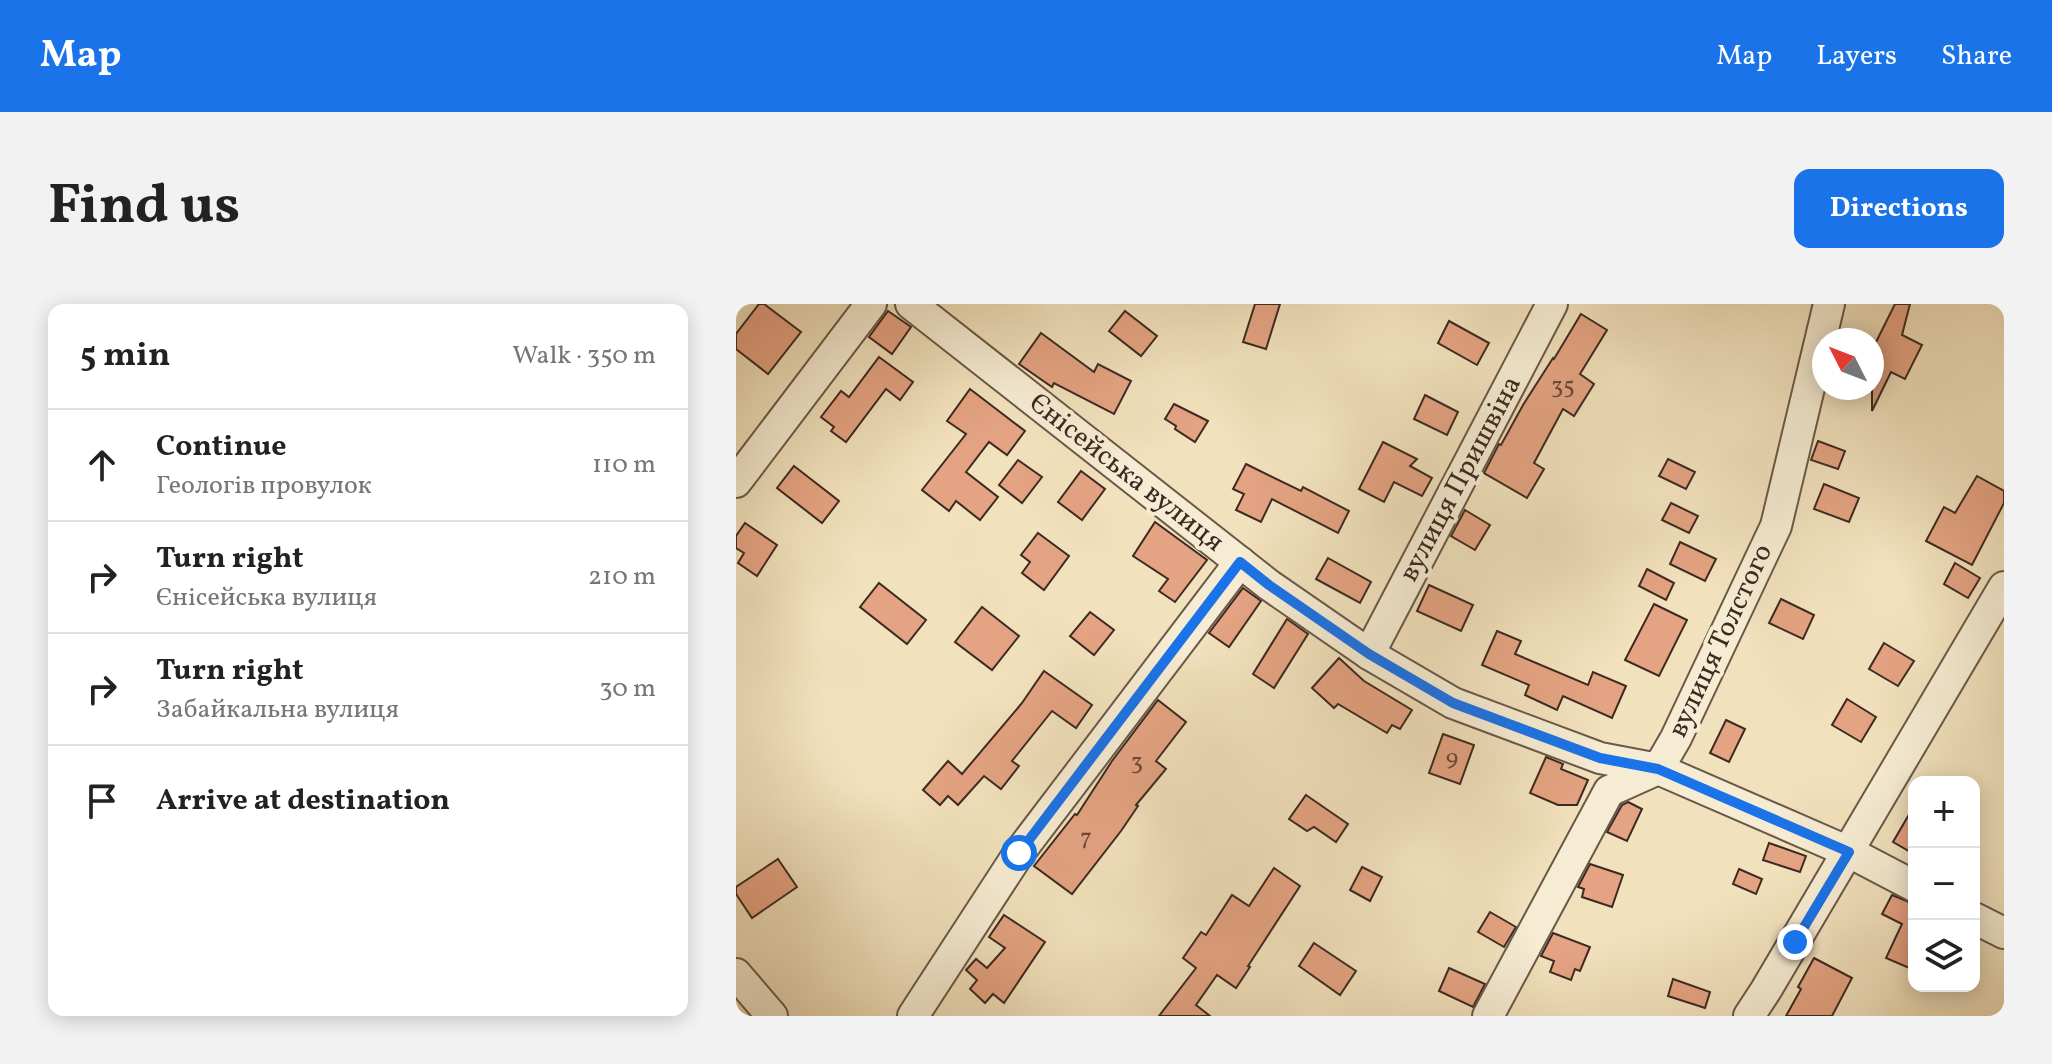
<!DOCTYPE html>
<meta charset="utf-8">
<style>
body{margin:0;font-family:Vollkorn,serif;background:#f2f2f2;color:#222}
.controls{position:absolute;right:24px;bottom:24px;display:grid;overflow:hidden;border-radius:16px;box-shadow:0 4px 20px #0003}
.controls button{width:72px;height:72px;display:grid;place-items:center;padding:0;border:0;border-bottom:2px solid #e0e0e0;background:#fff;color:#222;font:40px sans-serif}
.compass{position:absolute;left:1076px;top:24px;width:72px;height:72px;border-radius:50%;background:#fff;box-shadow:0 4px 20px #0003;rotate:312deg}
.stop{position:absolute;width:24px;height:24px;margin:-18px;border:6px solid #1a73e8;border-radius:50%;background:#fff}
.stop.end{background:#1a73e8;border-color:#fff;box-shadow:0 2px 8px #0008}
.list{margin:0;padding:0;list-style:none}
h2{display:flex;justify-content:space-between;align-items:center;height:104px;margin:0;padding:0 32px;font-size:34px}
h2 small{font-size:26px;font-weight:400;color:#767676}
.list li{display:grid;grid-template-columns:52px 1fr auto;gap:24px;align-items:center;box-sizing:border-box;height:112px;padding:0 32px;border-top:2px solid #e0e0e0}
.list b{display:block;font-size:30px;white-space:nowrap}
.list p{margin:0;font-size:26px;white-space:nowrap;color:#767676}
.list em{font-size:26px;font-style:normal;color:#767676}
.icon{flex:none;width:44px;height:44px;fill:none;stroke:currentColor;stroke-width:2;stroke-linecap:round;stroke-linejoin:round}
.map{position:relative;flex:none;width:1268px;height:712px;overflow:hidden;border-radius:16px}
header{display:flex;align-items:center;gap:48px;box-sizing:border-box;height:112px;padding:0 40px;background:#1a73e8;color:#fff}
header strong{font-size:38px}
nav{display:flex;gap:44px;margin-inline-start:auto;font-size:28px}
.intro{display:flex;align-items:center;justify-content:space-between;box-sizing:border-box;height:192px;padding:0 48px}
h1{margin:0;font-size:56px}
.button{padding:20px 36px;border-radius:16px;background:#1a73e8;color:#fff;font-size:28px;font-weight:700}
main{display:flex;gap:48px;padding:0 48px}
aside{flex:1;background:#fff;border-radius:16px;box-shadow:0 4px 20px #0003}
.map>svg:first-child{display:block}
.building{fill:#e4a382;stroke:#3d2a22;stroke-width:2}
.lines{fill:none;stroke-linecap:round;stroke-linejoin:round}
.minor-casing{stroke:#6a5848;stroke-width:34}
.minor{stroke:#f6ecd3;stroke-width:30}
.route{stroke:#1a73e8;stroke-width:10}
.labels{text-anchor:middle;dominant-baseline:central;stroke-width:8;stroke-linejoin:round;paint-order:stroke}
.number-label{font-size:24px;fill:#67483a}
.street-label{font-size:28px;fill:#3d2a22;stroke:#f6ecd3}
</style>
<header>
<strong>Map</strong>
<nav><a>Map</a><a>Layers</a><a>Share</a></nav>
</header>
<div class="intro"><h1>Find us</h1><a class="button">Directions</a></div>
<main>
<aside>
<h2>5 min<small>Walk · 350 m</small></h2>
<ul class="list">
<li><svg class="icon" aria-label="ahead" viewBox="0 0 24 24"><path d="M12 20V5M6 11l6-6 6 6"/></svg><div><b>Continue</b><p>Геологів провулок</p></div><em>110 m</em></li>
<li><svg class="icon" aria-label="right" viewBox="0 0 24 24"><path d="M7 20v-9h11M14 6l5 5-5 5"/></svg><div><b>Turn right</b><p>Єнісейська вулиця</p></div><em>210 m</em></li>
<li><svg class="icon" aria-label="right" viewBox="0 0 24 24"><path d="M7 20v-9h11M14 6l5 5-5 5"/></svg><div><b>Turn right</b><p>Забайкальна вулиця</p></div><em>30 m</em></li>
<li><svg class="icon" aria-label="arrive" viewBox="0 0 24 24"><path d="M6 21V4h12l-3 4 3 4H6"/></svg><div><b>Arrive at destination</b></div></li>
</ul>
</aside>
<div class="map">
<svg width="1268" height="712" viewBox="0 0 1268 712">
<rect width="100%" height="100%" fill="#f1e1bc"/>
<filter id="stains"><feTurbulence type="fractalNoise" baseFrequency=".0025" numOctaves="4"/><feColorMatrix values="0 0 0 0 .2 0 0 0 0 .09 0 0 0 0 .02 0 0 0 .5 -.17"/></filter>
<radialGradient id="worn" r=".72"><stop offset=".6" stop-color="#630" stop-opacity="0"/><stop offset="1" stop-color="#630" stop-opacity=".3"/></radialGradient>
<g class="building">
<polygon points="23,0 28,0 65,28 32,70 0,45 0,30"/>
<polygon points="519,0 544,0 530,45 507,38"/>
<polygon points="1159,0 1174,0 1166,31 1186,41 1169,75 1155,68 1136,107 1136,46"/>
<polygon points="152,7 175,23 156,50 133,33"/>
<polygon points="389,7 421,32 405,52 373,27"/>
<polygon points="845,10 871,26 844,70 858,80 838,112 827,105 798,159 808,165 791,194 748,169 763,140 765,141 787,101 817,54 818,55"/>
<polygon points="713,17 753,39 741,61 702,39"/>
<polygon points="305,29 358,68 362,60 395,77 378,110 318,79 316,83 283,60"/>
<polygon points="143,53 177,78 164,96 150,85 110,138 95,127 98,123 85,113 105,87 113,93"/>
<polygon points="234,85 289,127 271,151 253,138 230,168 262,193 244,216 220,197 213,207 186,186 230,130 211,117"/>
<polygon points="689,91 722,108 711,131 678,115"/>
<polygon points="438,100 472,117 459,138 439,125 440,122 429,115"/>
<polygon points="1082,137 1109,147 1102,165 1075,156"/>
<polygon points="647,138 681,155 674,162 696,174 686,192 658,178 648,198 623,185"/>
<polygon points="932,155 959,168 950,185 923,172"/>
<polygon points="282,156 306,173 286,199 263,181"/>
<polygon points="510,160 565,187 567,183 613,207 602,229 536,195 525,218 500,206 508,190 497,185"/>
<polygon points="58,162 103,197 86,219 41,184"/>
<polygon points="345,167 369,185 346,216 322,198"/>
<polygon points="1241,172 1268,187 1268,199 1236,261 1190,237 1208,203 1219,209"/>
<polygon points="1088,180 1123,194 1113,218 1078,205"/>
<polygon points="935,199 962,212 953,229 926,216"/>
<polygon points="729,206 754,221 739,246 715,232"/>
<polygon points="419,218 471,256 439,298 423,287 432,275 397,252"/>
<polygon points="9,219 41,241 21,272 2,259 8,249 0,244 0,232"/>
<polygon points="302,229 333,252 308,286 286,269 294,258 285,251"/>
<polygon points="944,238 980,255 969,277 934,260"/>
<polygon points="592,254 635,278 624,299 580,275"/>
<polygon points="1219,259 1244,274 1232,294 1208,280"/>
<polygon points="911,265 938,279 930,296 903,282"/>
<polygon points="143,279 190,316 171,340 124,303"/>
<polygon points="693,281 737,301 725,327 681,307"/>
<polygon points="507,284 525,297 493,343 473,329"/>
<polygon points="1045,295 1078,311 1067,335 1033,319"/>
<polygon points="918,300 951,316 923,372 889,356"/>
<polygon points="246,303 283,332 256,366 219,338"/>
<polygon points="354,308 378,326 358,351 334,332"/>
<polygon points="551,315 572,330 538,384 517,370"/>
<polygon points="761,327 785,337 779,350 852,381 857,368 890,382 876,414 827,392 821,406 789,391 793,381 746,361"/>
<polygon points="1148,339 1178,357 1162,382 1133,365"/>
<polygon points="603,354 628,377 676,406 664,425 656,421 651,429 602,400 598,404 576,384"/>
<polygon points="308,367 356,401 340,424 316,407 276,457 283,462 265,485 248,472 222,501 212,492 204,501 187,486 212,457 226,470 286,399"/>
<polygon points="1111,395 1140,413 1125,438 1096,421"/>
<polygon points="422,396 450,418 420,457 430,465 400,501 402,502 385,527 336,590 298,562 339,510 341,511 376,457"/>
<polygon points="990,416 1009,425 993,458 974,449"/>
<polygon points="707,430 738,441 724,480 693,469"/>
<polygon points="810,453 827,460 825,465 852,476 841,501 822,501 794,489"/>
<polygon points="570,491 612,520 600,538 578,523 571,527 553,515"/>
<polygon points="892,498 906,505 891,537 871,528 886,501"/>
<polygon points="1178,502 1178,550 1157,538"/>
<polygon points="1033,539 1070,552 1064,568 1027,556"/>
<polygon points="42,555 61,583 16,614 0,590 0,583"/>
<polygon points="854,560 887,571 876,603 846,593 848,585 842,583"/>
<polygon points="626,563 646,573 634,597 614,586"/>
<polygon points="538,564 564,582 512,662 514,663 500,684 481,671 460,701 474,712 423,712 460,664 447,654 465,628 470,631 496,591 513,602"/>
<polygon points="1003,565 1026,575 1020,590 997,580"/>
<polygon points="1156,591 1178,600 1178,666 1150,654 1166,620 1146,610"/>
<polygon points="754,608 780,623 768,643 742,628"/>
<polygon points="268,611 309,638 268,699 257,690 249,699 234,685 241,676 230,666 240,655 251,664 269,644 253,633"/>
<polygon points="817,629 854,643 844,667 839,665 835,676 814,668 818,657 805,652"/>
<polygon points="578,639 620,667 604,691 563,662"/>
<polygon points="1078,654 1116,674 1096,712 1050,712 1065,685 1062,683"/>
<polygon points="713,664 749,680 737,703 703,687"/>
<polygon points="937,675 974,688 969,704 932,692"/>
</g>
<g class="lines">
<defs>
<g id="minor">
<polyline points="175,0 533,281 633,350 717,399 864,454 922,465 1113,548 1178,582"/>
<polyline points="0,178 135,0"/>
<polyline points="633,350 816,0"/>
<polyline points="1238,614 1268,629"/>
<polyline points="0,670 36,712"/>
<polyline points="177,712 283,549 504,258"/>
<polyline points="752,712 873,487 922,465 940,434 1040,222 1093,0"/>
<polyline points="1013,712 1030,686 1268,283"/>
</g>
</defs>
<use href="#minor" class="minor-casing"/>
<use href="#minor" class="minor"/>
</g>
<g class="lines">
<polyline class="route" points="283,549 504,258 533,281 633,350 717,399 864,454 922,465 1113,548 1059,638"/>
</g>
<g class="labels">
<g class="number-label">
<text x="827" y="83">35</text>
<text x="716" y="455">9</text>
<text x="401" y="459">3</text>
<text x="350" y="535">7</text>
</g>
<g class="street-label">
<text transform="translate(390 169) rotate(38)">Єнісейська вулиця</text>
<text transform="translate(725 175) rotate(-62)">вулиця Пришвіна</text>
<text transform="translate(985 337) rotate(-65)">вулиця Толстого</text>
</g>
</g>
<rect width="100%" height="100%" filter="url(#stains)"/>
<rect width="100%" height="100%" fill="url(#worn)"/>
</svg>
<div class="controls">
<button>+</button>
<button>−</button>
<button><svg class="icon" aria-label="layers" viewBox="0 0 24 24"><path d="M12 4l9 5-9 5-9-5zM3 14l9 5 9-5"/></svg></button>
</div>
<svg class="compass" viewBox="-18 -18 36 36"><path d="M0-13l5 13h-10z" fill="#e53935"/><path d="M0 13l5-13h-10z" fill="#767676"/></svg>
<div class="stop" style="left:283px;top:549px"></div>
<div class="stop end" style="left:1059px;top:638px"></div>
</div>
</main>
